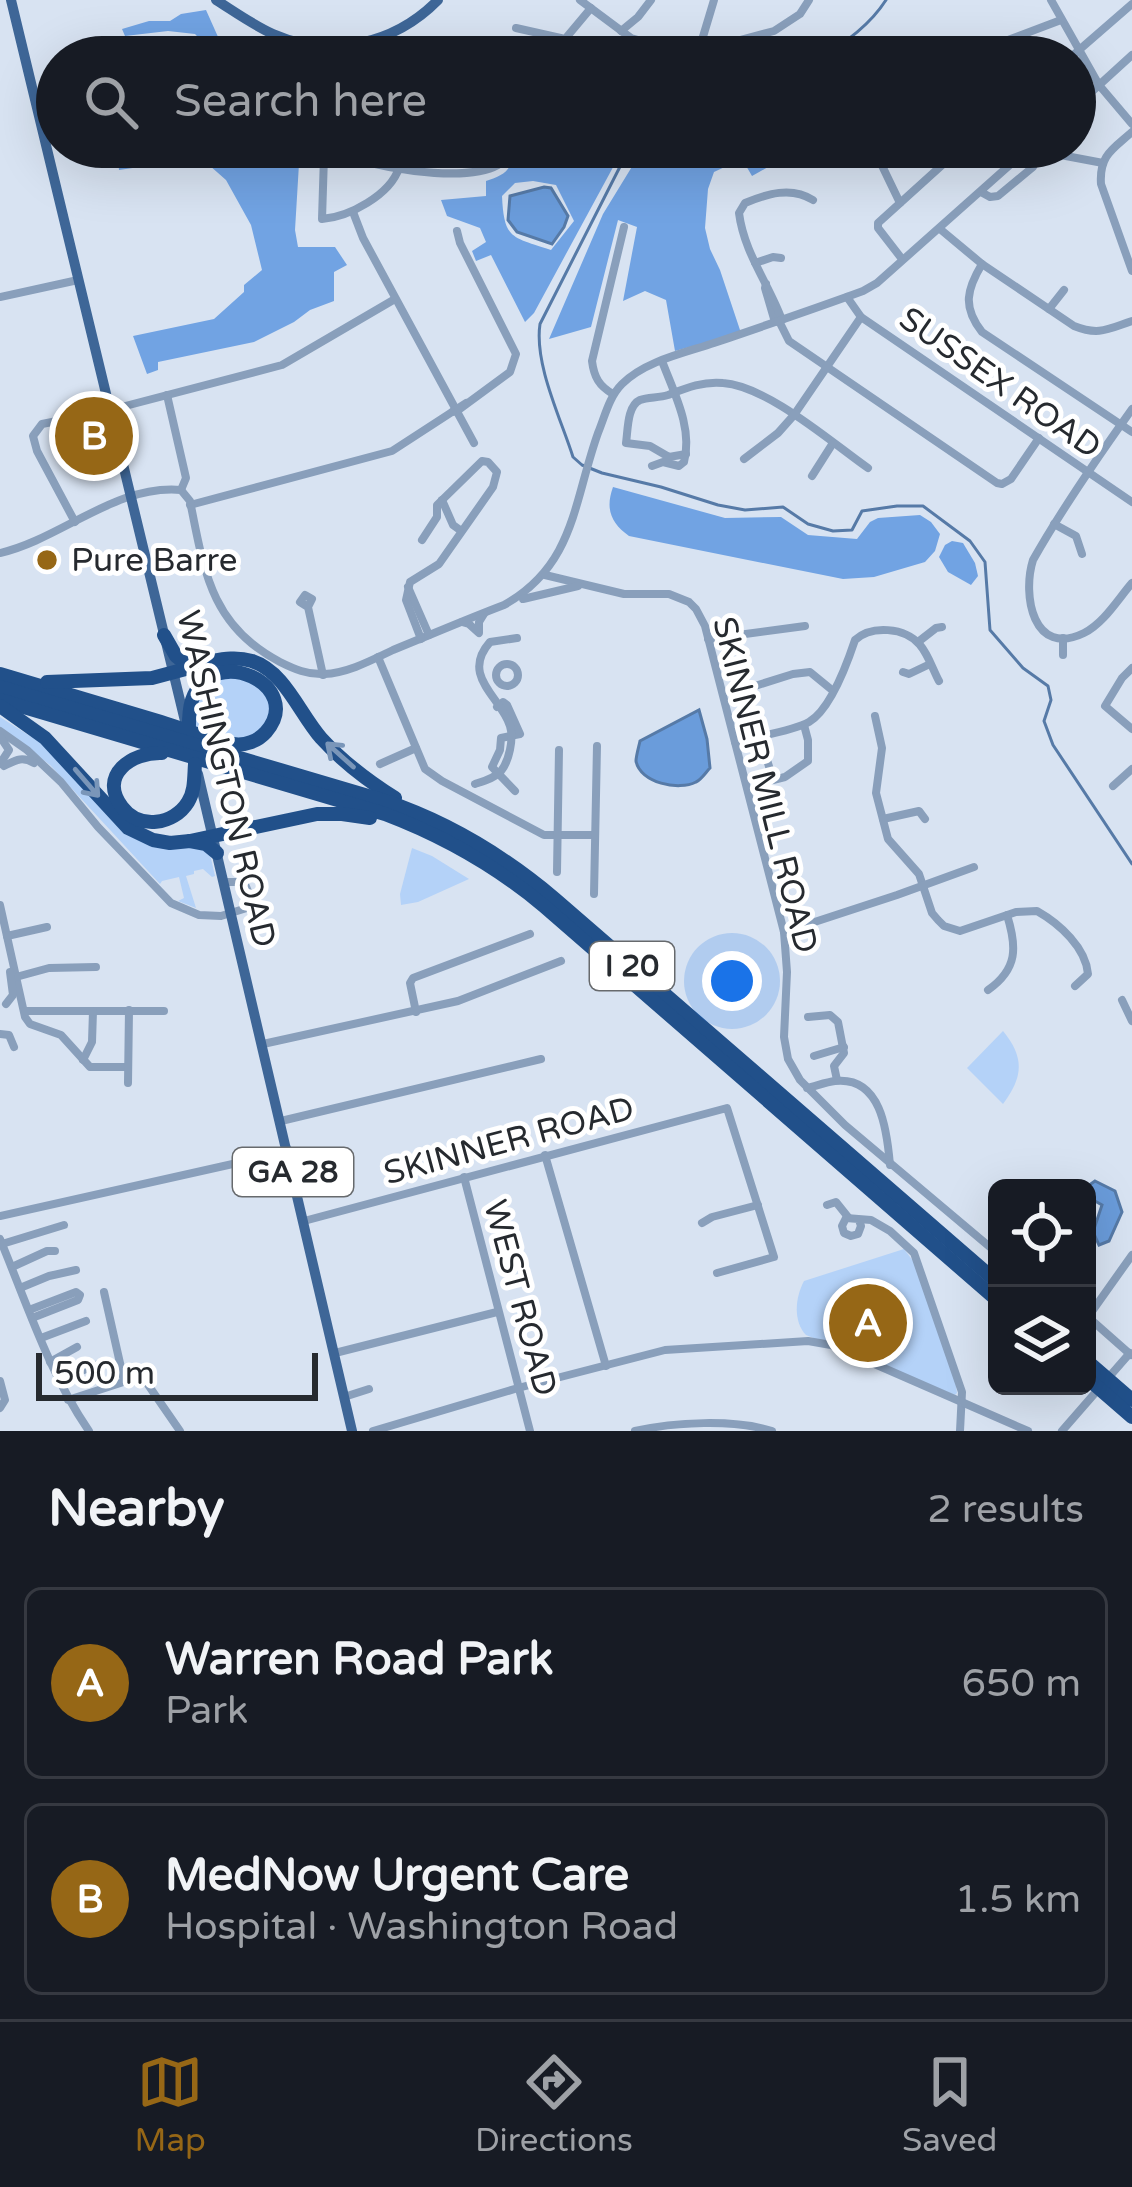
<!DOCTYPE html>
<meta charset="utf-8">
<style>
body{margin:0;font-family:"Varela Round",sans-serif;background:#242831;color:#f1f3f6}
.controls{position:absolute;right:36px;bottom:36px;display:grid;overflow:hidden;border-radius:18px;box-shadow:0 12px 48px #0002}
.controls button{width:108px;height:108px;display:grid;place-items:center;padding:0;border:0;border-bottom:3px solid #363941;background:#171b24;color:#f1f3f6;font:60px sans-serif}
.scale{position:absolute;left:36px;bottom:30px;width:282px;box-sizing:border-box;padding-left:12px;border:6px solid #262a2f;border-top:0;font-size:33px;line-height:42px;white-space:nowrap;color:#262a2f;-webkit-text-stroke:9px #fff;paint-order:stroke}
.you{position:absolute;left:732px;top:981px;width:42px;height:42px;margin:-30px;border:9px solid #fff;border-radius:50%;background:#1a73e8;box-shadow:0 0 0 18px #1a73e833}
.badge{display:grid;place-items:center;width:78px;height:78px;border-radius:50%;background:#966716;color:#fff;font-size:39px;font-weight:700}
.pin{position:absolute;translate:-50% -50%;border:6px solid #fff;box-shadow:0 3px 12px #0006}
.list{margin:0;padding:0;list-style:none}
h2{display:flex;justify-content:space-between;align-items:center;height:156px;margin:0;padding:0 48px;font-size:51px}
h2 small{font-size:39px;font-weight:400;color:#9ea1a6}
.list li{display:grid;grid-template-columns:78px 1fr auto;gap:36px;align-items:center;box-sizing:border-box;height:192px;margin:0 24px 24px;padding:0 24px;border:3px solid #363941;border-radius:18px}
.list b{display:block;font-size:45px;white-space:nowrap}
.list p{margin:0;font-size:39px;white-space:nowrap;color:#9ea1a6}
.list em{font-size:39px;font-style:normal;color:#9ea1a6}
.icon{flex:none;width:66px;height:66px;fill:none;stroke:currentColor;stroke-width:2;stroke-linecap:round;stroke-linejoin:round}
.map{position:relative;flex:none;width:1132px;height:1431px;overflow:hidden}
.search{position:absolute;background:#171b24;box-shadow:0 12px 48px #0002;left:36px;right:36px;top:36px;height:132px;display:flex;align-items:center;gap:30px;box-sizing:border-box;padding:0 42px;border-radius:66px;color:#9ea1a6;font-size:45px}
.sheet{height:588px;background:#171b24}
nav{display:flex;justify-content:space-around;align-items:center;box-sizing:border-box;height:168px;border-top:3px solid #363941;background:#171b24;font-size:33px;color:#9ea1a6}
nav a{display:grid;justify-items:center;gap:6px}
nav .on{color:#966716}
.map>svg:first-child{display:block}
.green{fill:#b4d2f8}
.forest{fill:#71a3e3;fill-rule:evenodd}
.water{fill:#6a9cdb;stroke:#567aa7;stroke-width:3}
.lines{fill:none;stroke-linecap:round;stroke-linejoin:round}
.stream{stroke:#567aa7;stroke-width:3}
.minor{stroke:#899fbb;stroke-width:8}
.major{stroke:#3e6697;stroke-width:10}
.highway{stroke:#21508a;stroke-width:14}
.oneway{stroke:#7a96b9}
.poi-dot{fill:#966716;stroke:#fff;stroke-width:4.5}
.labels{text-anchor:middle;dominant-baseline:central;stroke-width:10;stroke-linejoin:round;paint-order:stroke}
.shield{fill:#fff;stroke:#676a6d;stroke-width:3}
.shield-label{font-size:30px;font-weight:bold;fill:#262a2f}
.street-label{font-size:33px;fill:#262a2f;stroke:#fff}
.poi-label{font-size:33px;fill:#262a2f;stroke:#fff;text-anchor:start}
</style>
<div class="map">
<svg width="1132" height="1431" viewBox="0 0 1132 1431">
<rect width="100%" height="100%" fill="#d8e3f2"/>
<g class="green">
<path d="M220,677L248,678L267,692L271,714L262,733L239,741L197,729C190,705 203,691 220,677Z"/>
<polygon points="0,717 41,743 131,833 196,844 210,854 215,876 212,877 203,869 194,871 194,874 186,876 196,908 178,901 184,898 179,877 162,881 160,884 50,765 0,727"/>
<polygon points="412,848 432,856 469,879 418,902 401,905 400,894"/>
<path d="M1003,1031C1025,1058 1023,1077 1003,1104L967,1068Z"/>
<path d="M904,1249L923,1274L955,1380L957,1393L955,1395L806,1335C793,1321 795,1298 804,1281Z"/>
</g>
<g class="forest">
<polygon points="206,10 227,57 211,57 208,47 195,34 168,31 125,36 122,29 149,21 170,21 181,14"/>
<polygon points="187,147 300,147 295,230 298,247 335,247 347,265 334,272 334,301 310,310 294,322 254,342 158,362 158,370 147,374 133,336 214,319 244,292 244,285 262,270 251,225 226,180 201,158 119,170 118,160 176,152"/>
<path d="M409,147H624L534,313L525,322L491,255L476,261L472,251L486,242L480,228L447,216L441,200L486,196V181C500,177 515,170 511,153L492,148L448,154ZM533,181L556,185L574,221L551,250C512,237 504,240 502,196L515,183Z"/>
<polygon points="644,147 764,149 768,167 752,176 745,164 731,164 714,172 708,189 705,228 710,249 720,270 741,333 675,351 666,300 645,291 623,301 637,227 618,220 591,327 549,339 603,214"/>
<path d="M613,487L725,518L781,517L808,535L857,539L870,522L878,518L920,515L931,522L940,534L935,551L925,562L874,577L843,579L629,536C611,523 605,509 613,487Z"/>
<polygon points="952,541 963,543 975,563 978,576 971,585 948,572 939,557 945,545"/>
</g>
<g class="water">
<polygon points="544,187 551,188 568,216 564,227 552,244 517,232 508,220 510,196"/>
<path d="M699,710L707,739L710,768C706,772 701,780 696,782C679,791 640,783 636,761C636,756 639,746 640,741Z"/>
<polygon points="1095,1181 1115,1191 1122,1212 1109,1241 1099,1245 1093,1232 1102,1205 1095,1201 1087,1203 1087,1188 1085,1188"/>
</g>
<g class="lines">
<g class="stream">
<path d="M822,57C847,41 870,25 886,0"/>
<path d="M630,147L540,324C534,364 561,419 573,457L582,465L602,473L661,487L718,505L745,510L783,507L808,524L833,531L852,530L862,511L897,506H923L970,541L985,562L990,630L1023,668L1048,686L1051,700L1044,721L1053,745L1132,864"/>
</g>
<g class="minor">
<polyline points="580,0 631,38 659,46 699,51 774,31 800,14 809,0"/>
<polyline points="1051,0 1099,85 1132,124"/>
<polyline points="516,28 565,39 591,8"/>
<polyline points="621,31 638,17 651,0"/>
<polyline points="992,46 997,57"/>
<polyline points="699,50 714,0"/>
<polyline points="948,57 992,46 1061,20"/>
<polyline points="1071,57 1132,4"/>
<polyline points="1075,107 1132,55"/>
<path d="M1132,132C1113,149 1099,155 1101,184L1132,271"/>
<polyline points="873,147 900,203"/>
<polyline points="1034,150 1103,163"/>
<path d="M399,168C390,195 349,217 322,219L324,156L330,150C365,167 464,184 498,165"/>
<polyline points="353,212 363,238 474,443"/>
<path d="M940,229L982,264L1074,326C1099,336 1108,329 1132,321"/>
<polyline points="457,231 460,243 516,354 510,372 457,411 452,412 466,403"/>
<polyline points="902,259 878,228 878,223 962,147"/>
<polyline points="755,263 773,257 781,258"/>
<path d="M982,264C967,289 962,307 982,332L1132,432"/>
<polyline points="766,284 765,288 775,322"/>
<polyline points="0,297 78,280"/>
<polyline points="847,297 861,317 1132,502"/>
<polyline points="1049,309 1064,290"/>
<path d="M782,320C769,284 744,253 739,213L745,203C767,194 791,186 813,200"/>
<polyline points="779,321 789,341 997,483 1002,484 1011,479 1039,438"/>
<path d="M613,394C599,386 594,377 592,361L624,227"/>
<polyline points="167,395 186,478 181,490"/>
<path d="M1132,409C1097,458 1063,507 1033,560C1022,595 1033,658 1084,633C1104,623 1118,599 1132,583"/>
<polyline points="110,410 282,365 395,299"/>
<path d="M686,454L669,457L650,446L626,443C628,430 627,406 640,400C648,397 659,398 668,395C686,388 703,381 723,383C767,386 831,442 868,468"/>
<polyline points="744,459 778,433 794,415 861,317"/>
<path d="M652,466L663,462L679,466L684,462C693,428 674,393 662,361"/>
<polyline points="812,476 833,443"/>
<polyline points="442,500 453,525 460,530"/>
<polyline points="190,505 392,451 452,412"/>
<polyline points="75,522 37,451 33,436 42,424 92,414"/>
<polyline points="1054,524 1076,536 1082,554"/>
<path d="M0,553C61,539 116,484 181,490L190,501C204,571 211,626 280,662C294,669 308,675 324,674C348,673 372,660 393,650C430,635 467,619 504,605C575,565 573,503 598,433C605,416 609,397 622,384C645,361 684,353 714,343C764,326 814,309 863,291L877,283L1030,147L1035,155L1033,167L998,196L990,197L981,192"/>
<polyline points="545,575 624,594 669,594 689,602 696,609 705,626 784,932 787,972 784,1037 788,1059 800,1080 845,1125 997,1253"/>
<polyline points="408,587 429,635"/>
<polyline points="523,599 578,586"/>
<polyline points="308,607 312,599 305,595 300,602 308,607 323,675"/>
<polyline points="462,622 469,624 479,633 479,622 484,614"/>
<polyline points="421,639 406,600 410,582 439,564 493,487 497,472 488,462 482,461 437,505 437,517 422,540"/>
<polyline points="708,639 805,626"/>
<polyline points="918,642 936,628 942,627"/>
<polyline points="1063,655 1063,638"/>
<polyline points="378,657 425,769 442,781 544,835 595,835"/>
<circle cx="507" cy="675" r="11"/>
<polyline points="1132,668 1122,678 1105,706 1132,729"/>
<polyline points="903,672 909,674 930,664"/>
<polyline points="755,686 793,674 810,672 832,690"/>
<polyline points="497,707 503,702 507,705 520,734 501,738 500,750 492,767 515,791"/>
<path d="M875,716L882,748L876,793L888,839L919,874L932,913L938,920L944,926L960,931L1016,912L1037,911C1060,924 1086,948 1088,974L1075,986"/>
<polyline points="0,731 27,750 61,782 98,827 171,903 199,915 221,916 250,907 251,898 244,882 223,882"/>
<polyline points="760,736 773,780 785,777 808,761 808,740 804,725"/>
<path d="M735,742C755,737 793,731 809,722C831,709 847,664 855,640C871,625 905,627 920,645C928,654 933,670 939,681"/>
<polyline points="0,764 9,750 1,738"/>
<polyline points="380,764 416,748"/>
<path d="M4,766C16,760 22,756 34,763"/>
<path d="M475,784C484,781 495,778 501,771C509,761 514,739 510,726C501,697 460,676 490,642L517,638"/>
<polyline points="1113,786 1132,769"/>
<polyline points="883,819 919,811 925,819"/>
<polyline points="557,872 559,750"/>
<polyline points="594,894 597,746"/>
<polyline points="0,905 25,1017 30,1024 61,1035 90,1067 128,1067"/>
<polyline points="784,932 897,895 974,867"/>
<polyline points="7,936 47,927"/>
<polyline points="16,977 49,968 96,967"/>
<path d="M988,990C1018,969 1017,947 1007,915"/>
<polyline points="1122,1000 1132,1021"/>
<polyline points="6,1004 13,995 10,972"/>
<polyline points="25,1011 164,1011"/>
<polyline points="416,1012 410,983 413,978 530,934"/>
<polyline points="808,1017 830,1015 838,1022 844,1053 834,1066 837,1080"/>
<polyline points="0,1034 9,1035 14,1047"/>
<polyline points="263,1044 458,1001 561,961"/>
<polyline points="814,1056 844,1047"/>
<polyline points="83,1060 92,1042 93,1011"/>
<polyline points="128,1083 129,1010"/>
<path d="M807,1088C816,1086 826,1082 835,1081C881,1076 887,1130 890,1165"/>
<polyline points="281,1121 541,1059"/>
<polyline points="545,1155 606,1366"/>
<polyline points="464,1177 530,1431"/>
<polyline points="827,1205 836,1202 848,1217"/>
<polyline points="0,1216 255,1159 288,1149"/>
<polyline points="859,1220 861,1226 858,1234 851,1236 844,1233 842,1226 846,1218 871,1220 890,1231 914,1253 962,1392 960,1431"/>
<polyline points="304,1221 727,1108 774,1257 717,1273"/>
<polyline points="702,1223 712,1217 758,1205"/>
<path d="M0,1239C27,1304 49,1373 89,1431"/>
<polyline points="2,1244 64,1225"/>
<polyline points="12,1267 47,1251 55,1251"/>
<polyline points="20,1288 49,1276 76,1270"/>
<polyline points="104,1292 124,1381"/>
<polyline points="29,1310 76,1292 80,1295 78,1300 32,1318"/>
<polyline points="1088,1317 1132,1255"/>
<polyline points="1088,1317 1131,1355"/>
<polyline points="41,1338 86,1321"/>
<polyline points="335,1353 497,1312"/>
<polyline points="50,1362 77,1347"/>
<polyline points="59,1380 101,1363"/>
<polyline points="0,1381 5,1400 0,1408"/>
<polyline points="344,1397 369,1389"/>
<polyline points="68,1400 142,1376 180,1431"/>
<polyline points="373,1431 518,1388 665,1350 808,1341 831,1345 1028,1431"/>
<path d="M635,1431C674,1422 734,1419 772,1431"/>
<polyline points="1062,1431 1130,1353"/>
</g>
<g class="major">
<polyline points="11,0 185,721"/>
<path d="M216,0C235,12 253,25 273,34C330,59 395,44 438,0"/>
<polyline points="198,774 352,1431"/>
</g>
<g class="highway">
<path d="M164,635L176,656L186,664C209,664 228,654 252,661C285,672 299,713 321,738C342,761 368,781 395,798"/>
<path d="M0,674C54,690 107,706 161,722C184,729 209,740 233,744C245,746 258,741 266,732C306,686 213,641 192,700C188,712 189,725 189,737"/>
<polyline points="47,682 152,678 197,666"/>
<path d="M0,687L385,801C448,822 504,856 555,899L997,1282"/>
<path d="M0,700L385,814C443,836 496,866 544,906L997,1300"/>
<polyline points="0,706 45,738 128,828 153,840 170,843 190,841 317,814 342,814 370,818"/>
<path d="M162,753C132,752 98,775 122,807C139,830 174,825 188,802C195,791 194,777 195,764"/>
<polyline points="190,841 206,844 217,853"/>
<polyline points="1087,1361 1132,1400"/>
<polyline points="1087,1378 1132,1417"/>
</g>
</g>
<defs><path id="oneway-shaft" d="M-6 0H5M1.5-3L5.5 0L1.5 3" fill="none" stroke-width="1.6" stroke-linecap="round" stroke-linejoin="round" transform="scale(3)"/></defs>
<g class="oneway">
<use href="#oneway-shaft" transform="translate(340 755) rotate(-138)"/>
<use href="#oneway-shaft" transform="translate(87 783) rotate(49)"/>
</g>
<circle class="poi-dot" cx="47" cy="560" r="12"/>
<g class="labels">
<g class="shield">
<rect x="590" y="942" width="84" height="48" rx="9"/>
<rect x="233" y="1148" width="120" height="48" rx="9"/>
</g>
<g class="shield-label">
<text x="632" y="966">I 20</text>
<text x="293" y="1172">GA 28</text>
</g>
<g class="street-label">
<text transform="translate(1000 383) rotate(35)">SUSSEX ROAD</text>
<text transform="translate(226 779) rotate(77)">WASHINGTON ROAD</text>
<text transform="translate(765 785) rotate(76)">SKINNER MILL ROAD</text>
<text transform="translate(509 1141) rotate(-15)">SKINNER ROAD</text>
<text transform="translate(520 1298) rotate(75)">WEST ROAD</text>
</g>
<g class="poi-label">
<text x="71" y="560">Pure Barre</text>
</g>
</g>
</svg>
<div class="controls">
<button><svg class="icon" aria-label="locate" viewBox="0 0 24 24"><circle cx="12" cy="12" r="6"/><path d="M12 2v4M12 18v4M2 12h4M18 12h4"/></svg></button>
<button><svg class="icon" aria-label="layers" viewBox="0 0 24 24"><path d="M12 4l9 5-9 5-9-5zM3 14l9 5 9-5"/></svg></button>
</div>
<div class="scale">500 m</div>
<div class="you"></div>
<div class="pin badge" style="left:868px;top:1323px">A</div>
<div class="pin badge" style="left:94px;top:436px">B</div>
<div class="search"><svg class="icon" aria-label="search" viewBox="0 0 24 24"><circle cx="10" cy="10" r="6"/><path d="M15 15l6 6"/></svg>Search here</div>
</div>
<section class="sheet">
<h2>Nearby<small>2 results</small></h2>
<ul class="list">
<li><span class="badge">A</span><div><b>Warren Road Park</b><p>Park</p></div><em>650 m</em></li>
<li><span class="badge">B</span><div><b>MedNow Urgent Care</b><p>Hospital · Washington Road</p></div><em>1.5 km</em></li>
</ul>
</section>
<nav>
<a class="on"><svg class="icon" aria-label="map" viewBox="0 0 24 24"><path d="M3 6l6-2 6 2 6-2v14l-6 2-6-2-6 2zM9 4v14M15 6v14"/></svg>Map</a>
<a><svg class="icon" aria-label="directions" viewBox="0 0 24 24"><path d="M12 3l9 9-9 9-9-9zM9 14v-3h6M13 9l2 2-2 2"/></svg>Directions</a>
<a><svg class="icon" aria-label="saved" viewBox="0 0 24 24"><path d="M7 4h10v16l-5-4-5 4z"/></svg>Saved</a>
</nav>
